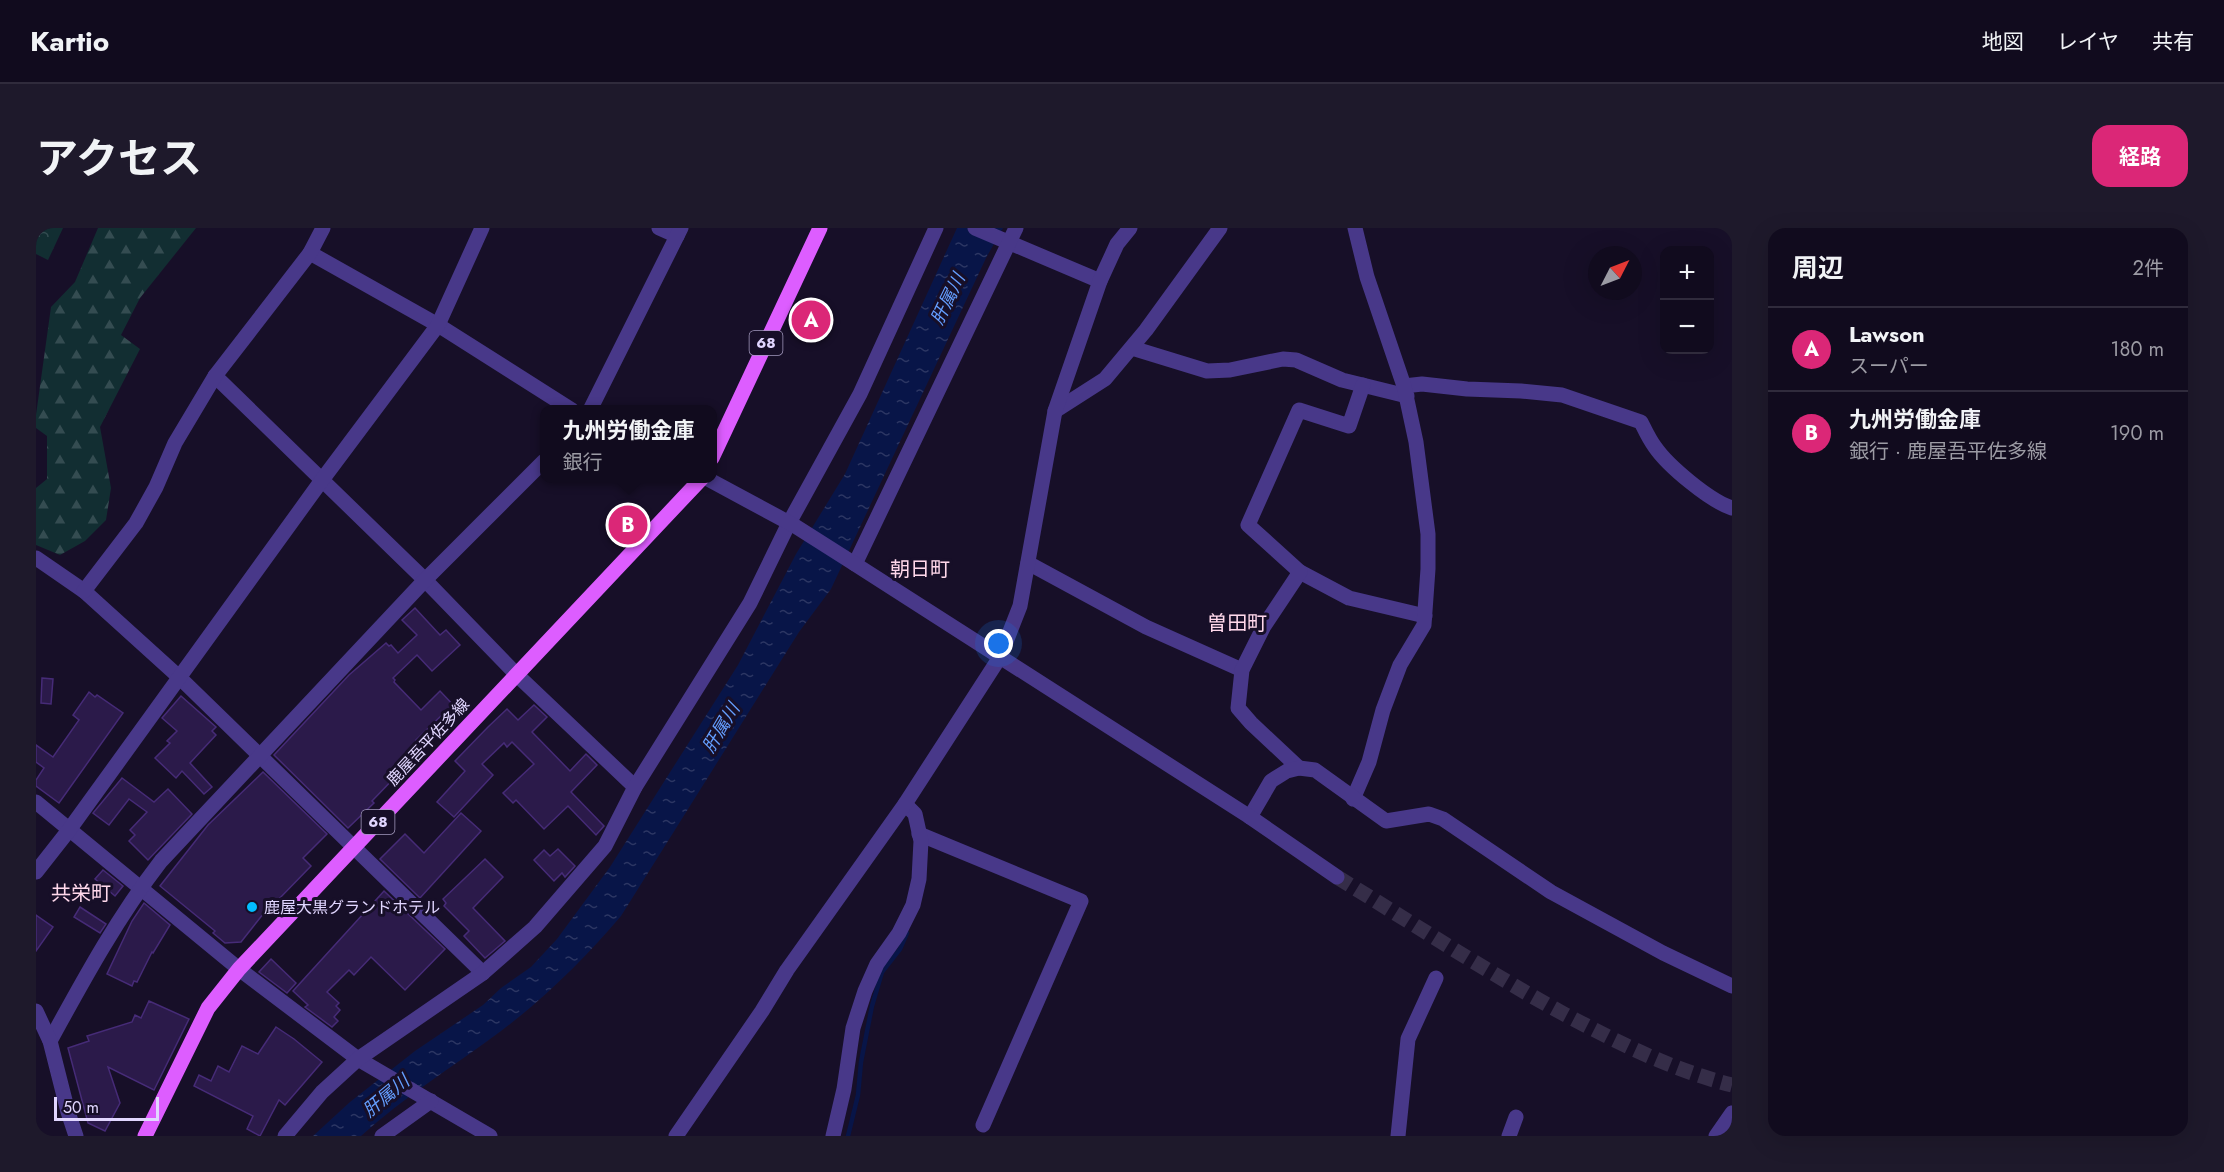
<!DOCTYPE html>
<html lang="ja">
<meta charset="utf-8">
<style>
body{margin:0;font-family:Jost,"Noto Sans JP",sans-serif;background:#1e192b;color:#f1f3f6}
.controls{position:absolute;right:18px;top:18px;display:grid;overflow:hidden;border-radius:12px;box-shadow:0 6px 24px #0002}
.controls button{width:54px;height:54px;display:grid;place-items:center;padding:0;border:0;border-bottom:2px solid #302b3c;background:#110b1e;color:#f1f3f6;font:30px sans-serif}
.compass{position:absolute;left:1552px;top:18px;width:54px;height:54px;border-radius:50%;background:#110b1e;box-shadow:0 6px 24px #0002;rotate:48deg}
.scale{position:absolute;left:18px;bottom:15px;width:105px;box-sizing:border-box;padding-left:6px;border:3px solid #e1d6ff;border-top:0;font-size:16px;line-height:21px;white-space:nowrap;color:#e1d6ff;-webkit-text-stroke:4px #170f28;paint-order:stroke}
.you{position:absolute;left:963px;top:416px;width:21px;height:21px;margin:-15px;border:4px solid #fff;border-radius:50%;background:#1a73e8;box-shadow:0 0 0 9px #1a73e833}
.badge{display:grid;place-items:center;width:39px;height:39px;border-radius:50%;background:#db2777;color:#fff;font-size:20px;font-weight:700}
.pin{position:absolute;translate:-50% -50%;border:3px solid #fff;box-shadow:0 2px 6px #0006}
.popup{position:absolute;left:504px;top:177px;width:177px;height:78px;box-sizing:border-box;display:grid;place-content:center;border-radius:12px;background:#110b1e;filter:drop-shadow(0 2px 4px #0005);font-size:20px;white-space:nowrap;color:#9c9ba4}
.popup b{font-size:22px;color:#f1f3f6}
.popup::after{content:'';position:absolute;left:50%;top:100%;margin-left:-12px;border:12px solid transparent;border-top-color:#110b1e}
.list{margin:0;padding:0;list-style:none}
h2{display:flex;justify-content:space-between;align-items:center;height:78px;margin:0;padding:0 24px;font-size:26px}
h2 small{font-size:20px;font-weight:400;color:#9c9ba4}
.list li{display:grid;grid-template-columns:39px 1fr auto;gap:18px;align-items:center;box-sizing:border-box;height:84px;padding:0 24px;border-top:2px solid #302b3c}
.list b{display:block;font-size:22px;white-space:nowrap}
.list p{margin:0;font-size:20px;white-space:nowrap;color:#9c9ba4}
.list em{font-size:20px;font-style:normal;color:#9c9ba4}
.map{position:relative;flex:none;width:1696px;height:908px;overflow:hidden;border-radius:18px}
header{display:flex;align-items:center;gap:36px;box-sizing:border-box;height:84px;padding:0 30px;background:#110b1e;border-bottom:2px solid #302b3c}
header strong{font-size:28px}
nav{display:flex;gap:33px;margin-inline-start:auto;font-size:21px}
.intro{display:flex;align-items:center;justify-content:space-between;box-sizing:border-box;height:144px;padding:0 36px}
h1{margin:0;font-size:42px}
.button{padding:15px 27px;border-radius:18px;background:#db2777;color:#fff;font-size:21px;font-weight:700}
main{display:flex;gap:36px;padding:0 36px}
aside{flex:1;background:#110b1e;border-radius:18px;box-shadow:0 6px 24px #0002}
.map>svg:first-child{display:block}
.forest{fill:url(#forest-firs)}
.park{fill:url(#park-crowns)}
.water{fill:url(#water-ripples)}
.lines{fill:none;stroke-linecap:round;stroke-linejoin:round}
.stream{stroke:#081548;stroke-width:4.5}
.building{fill:#2b1a4a;stroke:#462b77;stroke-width:1.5}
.tertiary-tunnel{stroke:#352d48;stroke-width:15;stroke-dasharray:15 8;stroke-linecap:butt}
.minor{stroke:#483889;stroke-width:15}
.tertiary{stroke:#483889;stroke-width:15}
.primary{stroke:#dd5dff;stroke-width:15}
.poi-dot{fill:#02bdff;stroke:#170f28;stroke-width:2}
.labels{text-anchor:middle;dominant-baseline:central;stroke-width:6;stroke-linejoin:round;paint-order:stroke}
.shield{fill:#170f28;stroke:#a49abe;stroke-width:1.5}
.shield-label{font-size:15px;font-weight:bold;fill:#e1d6ff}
.street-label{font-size:16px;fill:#e1d6ff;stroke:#170f28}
.poi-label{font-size:16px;fill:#e1d6ff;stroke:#170f28;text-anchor:start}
.water-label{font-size:18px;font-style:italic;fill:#649eff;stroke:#170f28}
.quarter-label{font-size:20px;fill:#ffd8eb;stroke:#170f28}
</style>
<header>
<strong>Kartio</strong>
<nav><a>地図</a><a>レイヤ</a><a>共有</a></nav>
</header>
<div class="intro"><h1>アクセス</h1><a class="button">経路</a></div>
<main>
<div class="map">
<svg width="1696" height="908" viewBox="0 0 1696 908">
<defs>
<pattern id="forest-firs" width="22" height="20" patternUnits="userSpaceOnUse" patternTransform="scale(1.5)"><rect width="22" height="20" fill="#122e32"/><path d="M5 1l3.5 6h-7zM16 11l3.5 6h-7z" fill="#344c51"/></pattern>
<pattern id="park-crowns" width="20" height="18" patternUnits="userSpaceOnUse" patternTransform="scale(1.5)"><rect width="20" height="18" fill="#122e32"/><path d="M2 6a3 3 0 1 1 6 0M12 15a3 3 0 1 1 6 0" fill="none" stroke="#344c51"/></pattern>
<pattern id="water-ripples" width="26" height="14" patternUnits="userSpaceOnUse" patternTransform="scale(1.5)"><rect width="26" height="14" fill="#081548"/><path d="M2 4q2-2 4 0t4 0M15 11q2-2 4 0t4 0" fill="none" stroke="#2c3663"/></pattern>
</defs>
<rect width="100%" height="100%" fill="#170f28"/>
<polygon class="forest" points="62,0 160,0 104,70 85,107 104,121 64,199 75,260 70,292 49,313 24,327 0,317 0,260 11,251 11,208 0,200 0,187 15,79 39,54"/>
<polygon class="park" points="0,0 27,0 12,32 0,26"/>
<path class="water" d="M921,0H967L950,30L795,361L763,404L585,688C549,730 509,770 465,803C418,838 368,869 325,908H277L314,874L379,823L447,777L465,760L495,739L521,711L574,639L702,437L760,326L809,246Z"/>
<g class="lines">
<polyline class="stream" points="812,908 822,867 825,834 836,778 846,744 864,721 871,705"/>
</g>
<g class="building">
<polygon points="379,380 404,407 410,402 424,417 396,443 381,427 357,450 359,452 358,454 385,482 404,463 421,481 410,491 406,487 380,512 388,519 336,573 338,575 312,600 238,527 313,447 350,415 353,418 355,417 362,425 381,407 366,392"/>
<polygon points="6,450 17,451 15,476 5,475"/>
<polygon points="53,464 59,469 61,467 87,485 23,575 0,558 0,552 8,540 0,534 0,517 17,529 43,492 37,487"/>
<polygon points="145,468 180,499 176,503 180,507 154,535 176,559 168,566 146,543 140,550 119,530 134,515 131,513 141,503 126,490"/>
<polygon points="498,477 511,489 496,504 534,543 550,526 561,537 535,564 568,598 560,607 532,578 508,601 480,572 477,575 467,565 498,536 476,514 471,519 468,515 446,536 457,547 418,589 401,574 429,543 419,533 452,499 471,481 482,492"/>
<polygon points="227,544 291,606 267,630 275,638 241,673 239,671 205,714 189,715 177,705 179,703 124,658 172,597"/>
<polygon points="86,550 118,574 132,561 156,586 112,632 93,613 99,607 94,602 111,584 93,571 73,597 57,585"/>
<polygon points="425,585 445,603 384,670 344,631 369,606 388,625"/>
<polygon points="522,621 539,638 529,649 526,645 518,653 498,632 508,622 514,628"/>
<polygon points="449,631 467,649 437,680 469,713 449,730 428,708 433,703 408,678 410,675 407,671"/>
<polygon points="67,642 87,658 79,668 59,651"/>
<polygon points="348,663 409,721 369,762 335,729 318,747 313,742 291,764 303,775 300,778 304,782 298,789 302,793 296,799 269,779 272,777 257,763"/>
<polygon points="108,675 134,697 117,725 116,724 101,754 98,753 96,758 71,746 96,693"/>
<polygon points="44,679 70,696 64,705 38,689"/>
<polygon points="0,687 17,699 0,723"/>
<polygon points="235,731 260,755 251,765 223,744"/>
<polygon points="113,773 153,791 118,862 72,839 84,875 69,903 52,895 32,820 53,813 51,808 96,794 99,787 105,790"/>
<polygon points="240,799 258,811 286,834 249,877 243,872 224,908 211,901 217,888 158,858 163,847 175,853 182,838 193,844 206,818 222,826"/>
</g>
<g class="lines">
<path class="tertiary-tunnel" d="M1301,649C1376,695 1451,744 1528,786C1583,815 1636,842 1696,857"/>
<g class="minor">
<polyline points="623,0 641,8"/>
<polyline points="939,0 1064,53"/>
<polyline points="274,25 402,97 536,182"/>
<polyline points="1096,120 1171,143 1194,142 1247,131 1260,132 1306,152 1371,168"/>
<polyline points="179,148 389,352 481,447 599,559"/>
<path d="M1368,158L1386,156L1431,161L1485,163L1526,167L1605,194C1609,202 1613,211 1619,219C1632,238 1674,273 1696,280"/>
<polyline points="554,182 645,0"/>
<polyline points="1019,183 1069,151 1110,102 1184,0"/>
<polyline points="0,330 48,363 143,449 447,745"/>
<polyline points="992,335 1110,399 1206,442"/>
<polyline points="819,336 980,0"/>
<polyline points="1264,344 1313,370 1389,388"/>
<polyline points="48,363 100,295 120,259 139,215 179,148 274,25 287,0"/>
<polyline points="1263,540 1215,495 1202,480 1206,442 1228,398 1264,344 1212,297 1263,182 1313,198 1327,157"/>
<polyline points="1317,571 1333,534 1347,482 1364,437 1388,397 1392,341 1392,306 1380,214 1368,158 1331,49 1319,0"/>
<polyline points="0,574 203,741 322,831 454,908"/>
<polyline points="1214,589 1235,553 1251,543 1263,540 1279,542 1350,593 1393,586 1407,591 1515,664 1627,725 1696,758"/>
<polyline points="883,606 1045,673 947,897"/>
<polyline points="0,644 33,602 286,252 402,97 446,0"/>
<path d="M14,813C48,751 81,690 125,633L389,352L508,233"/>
<polyline points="249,908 286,864 322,831 447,745 499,699 569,618 599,559 714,375 753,295 824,166 900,0"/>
<polyline points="346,908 395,873"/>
<polyline points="797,908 808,861 817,800 829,763 841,736 863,705 877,677 883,651 885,613 879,586 869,576"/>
<polyline points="1362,908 1372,811 1400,750"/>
<polyline points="1473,908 1480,889"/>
<polyline points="1680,908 1696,885"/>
</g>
<g class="tertiary">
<polyline points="670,250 759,298 811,331 1214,589 1301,649"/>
<polyline points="0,783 14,813 32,884 40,908"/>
<polyline points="640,908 726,783 751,742 869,576 964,429 984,378 1019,183 1064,53 1081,16 1094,0"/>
</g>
<g class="primary">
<polyline points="676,230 784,0"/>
<polyline points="109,908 172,780 203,741 666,250"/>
</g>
</g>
<circle class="poi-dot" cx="216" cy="679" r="6"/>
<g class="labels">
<g class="shield">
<rect x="713.5" y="103" width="33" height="24" rx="4.5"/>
<rect x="325.5" y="582" width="33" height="24" rx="4.5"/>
</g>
<g class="shield-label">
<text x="730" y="115">68</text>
<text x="342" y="594">68</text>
</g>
<g class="street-label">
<text transform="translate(392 514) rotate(-47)">鹿屋吾平佐多線</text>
</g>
<g class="poi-label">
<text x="228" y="679">鹿屋大黒グランドホテル</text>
</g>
<g class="water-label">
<text transform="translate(912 71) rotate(-64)">肝属川</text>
<text transform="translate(685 500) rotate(-59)">肝属川</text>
<text transform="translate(350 868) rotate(-40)">肝属川</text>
</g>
<g class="quarter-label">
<text x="884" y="341">朝日町</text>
<text x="1201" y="395">曽田町</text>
<text x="45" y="665">共栄町</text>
</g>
</g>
</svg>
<div class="controls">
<button>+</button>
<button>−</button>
</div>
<svg class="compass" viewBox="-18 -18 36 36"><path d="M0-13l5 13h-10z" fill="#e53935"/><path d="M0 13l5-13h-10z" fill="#9c9ba4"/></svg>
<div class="scale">50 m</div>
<div class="you"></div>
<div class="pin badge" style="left:775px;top:92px">A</div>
<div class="pin badge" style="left:592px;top:297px">B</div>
<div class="popup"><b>九州労働金庫</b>銀行</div>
</div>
<aside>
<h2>周辺<small>2件</small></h2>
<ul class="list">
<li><span class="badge">A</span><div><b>Lawson</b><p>スーパー</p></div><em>180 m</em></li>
<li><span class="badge">B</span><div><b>九州労働金庫</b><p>銀行 · 鹿屋吾平佐多線</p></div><em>190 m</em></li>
</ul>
</aside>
</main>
